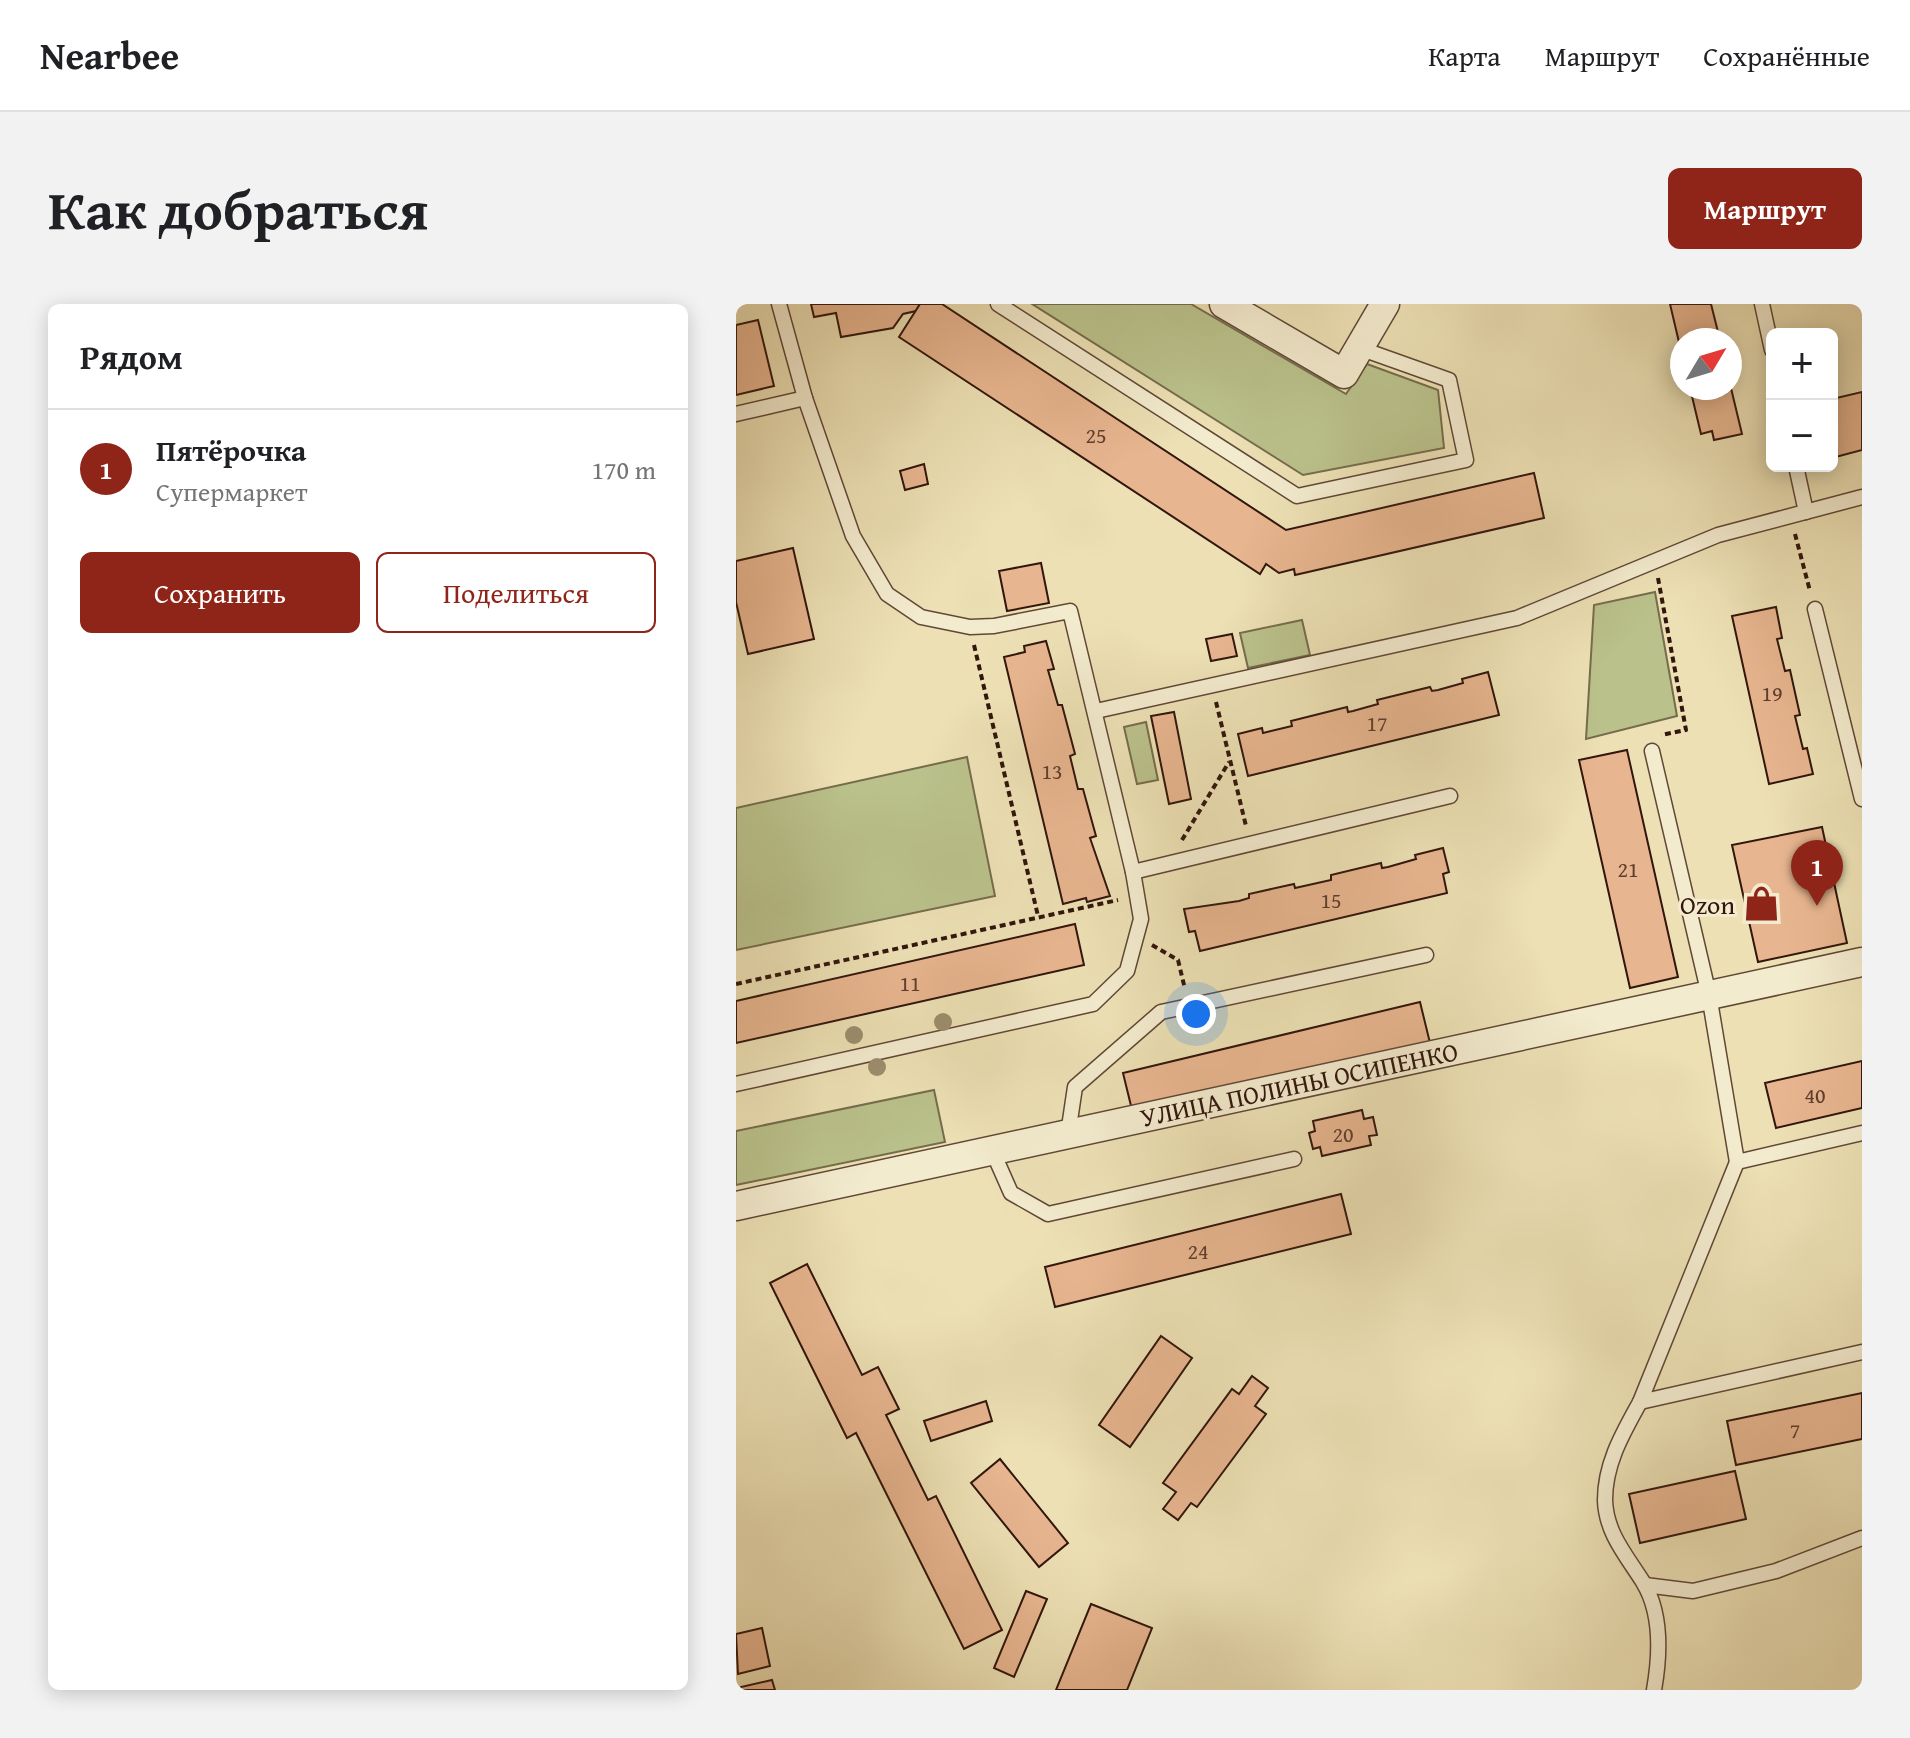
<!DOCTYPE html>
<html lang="ru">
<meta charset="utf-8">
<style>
body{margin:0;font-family:"Gentium Book Plus",serif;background:#f2f2f2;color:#202124}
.controls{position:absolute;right:24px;top:24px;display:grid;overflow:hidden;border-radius:12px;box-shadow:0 4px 20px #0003}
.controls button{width:72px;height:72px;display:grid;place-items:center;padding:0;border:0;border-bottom:2px solid #e0e0e0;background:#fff;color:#202124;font:40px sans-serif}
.compass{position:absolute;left:934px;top:24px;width:72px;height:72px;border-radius:50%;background:#fff;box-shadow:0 4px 20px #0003;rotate:52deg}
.you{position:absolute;left:460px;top:710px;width:28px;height:28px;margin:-20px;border:6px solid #fff;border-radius:50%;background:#1a73e8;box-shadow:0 0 0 12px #1a73e833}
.badge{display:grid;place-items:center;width:52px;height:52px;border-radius:50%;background:#8f2418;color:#fff;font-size:26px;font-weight:700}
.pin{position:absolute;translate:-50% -66px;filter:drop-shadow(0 2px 4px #0008)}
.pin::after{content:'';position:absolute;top:42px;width:28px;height:24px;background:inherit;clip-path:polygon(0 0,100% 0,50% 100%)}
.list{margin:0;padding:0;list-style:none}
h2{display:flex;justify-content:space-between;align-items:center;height:104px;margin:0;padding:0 32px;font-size:34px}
h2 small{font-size:26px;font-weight:400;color:#757577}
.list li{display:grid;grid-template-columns:52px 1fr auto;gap:24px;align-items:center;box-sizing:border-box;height:120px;padding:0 32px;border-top:2px solid #e0e0e0}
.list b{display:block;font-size:30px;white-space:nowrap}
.list p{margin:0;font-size:26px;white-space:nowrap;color:#757577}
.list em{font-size:26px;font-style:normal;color:#757577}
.actions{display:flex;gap:16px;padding:24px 32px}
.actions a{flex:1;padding:18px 0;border:2px solid #8f2418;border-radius:12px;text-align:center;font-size:28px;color:#8f2418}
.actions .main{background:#8f2418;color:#fff}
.map{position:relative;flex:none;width:1126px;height:1386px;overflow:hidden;border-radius:12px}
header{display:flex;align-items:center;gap:48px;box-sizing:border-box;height:112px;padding:0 40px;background:#fff;border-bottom:2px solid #e0e0e0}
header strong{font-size:38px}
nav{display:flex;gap:44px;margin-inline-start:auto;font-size:28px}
.intro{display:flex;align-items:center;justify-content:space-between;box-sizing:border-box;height:192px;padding:0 48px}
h1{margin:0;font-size:56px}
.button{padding:20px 36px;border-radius:12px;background:#8f2418;color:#fff;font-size:28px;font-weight:700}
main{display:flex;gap:48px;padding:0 48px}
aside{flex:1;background:#fff;border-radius:12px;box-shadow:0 4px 20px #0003}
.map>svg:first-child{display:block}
.green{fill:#bac18b;stroke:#766c4c;stroke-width:2}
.building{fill:#e7b58f;stroke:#32160d;stroke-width:2}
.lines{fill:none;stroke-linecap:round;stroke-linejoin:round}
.lane-casing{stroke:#604837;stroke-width:17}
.street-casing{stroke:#604837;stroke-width:31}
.path{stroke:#32160d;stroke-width:4;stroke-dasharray:6 4;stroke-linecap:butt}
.lane{stroke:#f3ebce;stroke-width:14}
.street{stroke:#f3ebce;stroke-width:28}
.tree{fill:#9c8d6d}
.labels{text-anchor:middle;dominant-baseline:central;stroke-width:6;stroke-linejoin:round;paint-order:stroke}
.number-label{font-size:22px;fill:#5f3e2e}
.poi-label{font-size:26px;fill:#32160d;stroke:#f3ebce;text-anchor:end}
.street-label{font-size:26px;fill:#32160d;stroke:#f3ebce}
</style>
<header>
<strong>Nearbee</strong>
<nav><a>Карта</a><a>Маршрут</a><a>Сохранённые</a></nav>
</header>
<div class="intro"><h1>Как добраться</h1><a class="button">Маршрут</a></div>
<main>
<aside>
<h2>Рядом<small></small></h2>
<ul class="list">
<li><span class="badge">1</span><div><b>Пятёрочка</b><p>Супермаркет</p></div><em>170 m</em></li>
</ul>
<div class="actions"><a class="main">Сохранить</a><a>Поделиться</a></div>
</aside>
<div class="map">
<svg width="1126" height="1386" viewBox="0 0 1126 1386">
<rect width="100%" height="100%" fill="#ece0b4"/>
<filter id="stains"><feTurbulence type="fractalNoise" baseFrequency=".0025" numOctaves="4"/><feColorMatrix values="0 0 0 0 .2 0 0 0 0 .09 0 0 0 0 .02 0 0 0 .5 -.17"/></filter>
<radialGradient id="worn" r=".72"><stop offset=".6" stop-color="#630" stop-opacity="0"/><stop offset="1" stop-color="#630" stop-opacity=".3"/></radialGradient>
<g class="green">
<polygon points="296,0 455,0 610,90 631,60 702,86 708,144 567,171"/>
<polygon points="919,288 941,412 850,435 858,301"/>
<polygon points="566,316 574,351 512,364 504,329"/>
<polygon points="410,418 422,476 401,480 388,423"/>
<polygon points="231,453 259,592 0,646 0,504"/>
<polygon points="198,786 209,838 0,881 0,827"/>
</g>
<g class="building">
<polygon points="75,0 184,0 180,7 167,10 157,24 105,33 100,9 78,13"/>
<polygon points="184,0 206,0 550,226 798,169 808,214 559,271 558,265 543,269 530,260 524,270 163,33"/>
<polygon points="934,0 975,0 984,36 946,36 946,51"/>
<polygon points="22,16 38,82 0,91 0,21"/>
<polygon points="994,80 1006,130 978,136 976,127 965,130 954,84 994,84"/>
<polygon points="1126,88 1126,146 1096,154 1096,95"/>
<polygon points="188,160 192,180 169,186 164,167"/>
<polygon points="57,244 78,335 12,350 0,298 0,257"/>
<polygon points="305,259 313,299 271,307 263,267"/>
<polygon points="1040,303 1046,334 1041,335 1049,367 1054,366 1064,411 1059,412 1067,445 1071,444 1077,470 1033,480 996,312"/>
<polygon points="496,330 501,352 475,357 470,335"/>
<polygon points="310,337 318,365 312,366 322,401 326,401 339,450 334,452 342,485 347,485 360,532 354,534 374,592 351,598 350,594 327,600 268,353 289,348 288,342"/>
<polygon points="752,368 763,411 512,472 502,430 526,424 527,429 535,427 556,422 555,417 611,403 612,408 617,407 642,400 641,396 694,383 696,387 702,386 727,379 726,375"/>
<polygon points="438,408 455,495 433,500 415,412"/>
<polygon points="891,446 942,673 894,684 843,456"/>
<polygon points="1086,523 1111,639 1022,658 996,541"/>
<polygon points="707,544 713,568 707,570 711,589 464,647 459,627 453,628 448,605 503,597 513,594 513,590 558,580 559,584 595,576 595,571 645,559 646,564 652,563 680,555 679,551"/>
<polygon points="339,620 348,661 0,739 0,697"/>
<polygon points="684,698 694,739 397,810 387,769"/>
<polygon points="1126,757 1126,804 1040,824 1029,779"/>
<polygon points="626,806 628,815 637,813 641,831 633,832 635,841 586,852 584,843 577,845 573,829 579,827 577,817"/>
<polygon points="605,890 615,930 319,1003 309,963"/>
<polygon points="71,960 126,1071 142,1063 163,1105 150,1111 192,1196 200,1192 266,1326 228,1345 120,1129 111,1134 34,979"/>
<polygon points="425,1032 456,1054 394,1143 363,1121"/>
<polygon points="516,1072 532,1084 519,1102 530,1110 461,1203 455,1199 442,1216 427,1205 440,1188 427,1179 496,1085 503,1090"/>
<polygon points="1126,1089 1126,1135 1000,1161 991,1117"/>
<polygon points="250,1097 256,1117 195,1137 188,1117"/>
<polygon points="264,1155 332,1239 303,1263 235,1179"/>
<polygon points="999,1167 1010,1215 904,1239 893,1190"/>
<polygon points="290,1287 311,1295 278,1373 258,1364"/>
<polygon points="355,1300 416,1324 391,1386 320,1386"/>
<polygon points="26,1324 34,1362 2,1370 0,1330"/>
<polygon points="36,1376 39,1386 5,1386 5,1383"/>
</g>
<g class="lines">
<defs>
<g id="lane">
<polyline points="262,0 561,192 730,156 713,76 623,44"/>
<polyline points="1026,0 1036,46"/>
<polyline points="0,110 69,94"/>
<polyline points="1060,162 1070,208"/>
<polyline points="1079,305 1126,495"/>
<polyline points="360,407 781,314 982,231 1126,193"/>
<polyline points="916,447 973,691 1001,858 1126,829"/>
<polyline points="397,568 714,492"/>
<polyline points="0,780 357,700 391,667 405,615 397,568 334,307 258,322 234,323 185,313 151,290 117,232 69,94 43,0"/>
<polyline points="332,830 339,783 425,708 690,651"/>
<polyline points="256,846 275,889 312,910 558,855"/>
<polyline points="1001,858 904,1098 1126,1048"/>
<path d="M904,1098C887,1129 869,1159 869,1196C870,1229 890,1251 907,1278C926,1309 924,1352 918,1386"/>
<polyline points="909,1281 957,1287 1040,1267 1126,1234"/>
</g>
<g id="street">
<polyline points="488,0 608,70 649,0"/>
<polyline points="0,902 1126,658"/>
</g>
</defs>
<use href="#lane" class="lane-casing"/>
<use href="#street" class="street-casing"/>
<g class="path">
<polyline points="1059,230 1074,287"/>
<polyline points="922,274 950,426 925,431"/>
<polyline points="238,341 302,612"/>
<polyline points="480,398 510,522"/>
<polyline points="446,536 493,458"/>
<polyline points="416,641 442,656 449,685"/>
<polyline points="0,680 382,596"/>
</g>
<use href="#lane" class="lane"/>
<use href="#street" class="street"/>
</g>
<g class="tree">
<circle cx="207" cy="718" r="9"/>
<circle cx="118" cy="731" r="9"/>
<circle cx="141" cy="763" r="9"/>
</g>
<defs>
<symbol id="shop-bare" viewBox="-9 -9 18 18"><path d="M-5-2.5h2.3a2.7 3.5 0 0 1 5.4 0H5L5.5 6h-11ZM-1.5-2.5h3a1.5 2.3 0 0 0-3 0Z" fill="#8f2418" stroke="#f3ebce" stroke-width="2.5" paint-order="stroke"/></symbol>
</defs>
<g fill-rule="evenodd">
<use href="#shop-bare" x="1000" y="574" width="51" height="51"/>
</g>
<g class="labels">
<g class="number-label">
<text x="360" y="131">25</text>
<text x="1036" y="389">19</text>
<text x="641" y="419">17</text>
<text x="316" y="467">13</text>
<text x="892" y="565">21</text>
<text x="595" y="596">15</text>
<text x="174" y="679">11</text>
<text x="1079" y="791">40</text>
<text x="607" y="830">20</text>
<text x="462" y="947">24</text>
<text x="1059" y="1126">7</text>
</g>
<g class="poi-label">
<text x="999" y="600">Ozon</text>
</g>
<g class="street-label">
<text transform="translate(563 780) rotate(-12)">УЛИЦА ПОЛИНЫ ОСИПЕНКО</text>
</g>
</g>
<rect width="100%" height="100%" filter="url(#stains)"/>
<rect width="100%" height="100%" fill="url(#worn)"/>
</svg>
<div class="controls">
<button>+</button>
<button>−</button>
</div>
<svg class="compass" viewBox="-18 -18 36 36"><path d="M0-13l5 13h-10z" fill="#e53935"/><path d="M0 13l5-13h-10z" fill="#757577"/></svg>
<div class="you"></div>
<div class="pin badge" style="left:1081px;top:602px">1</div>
</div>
</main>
